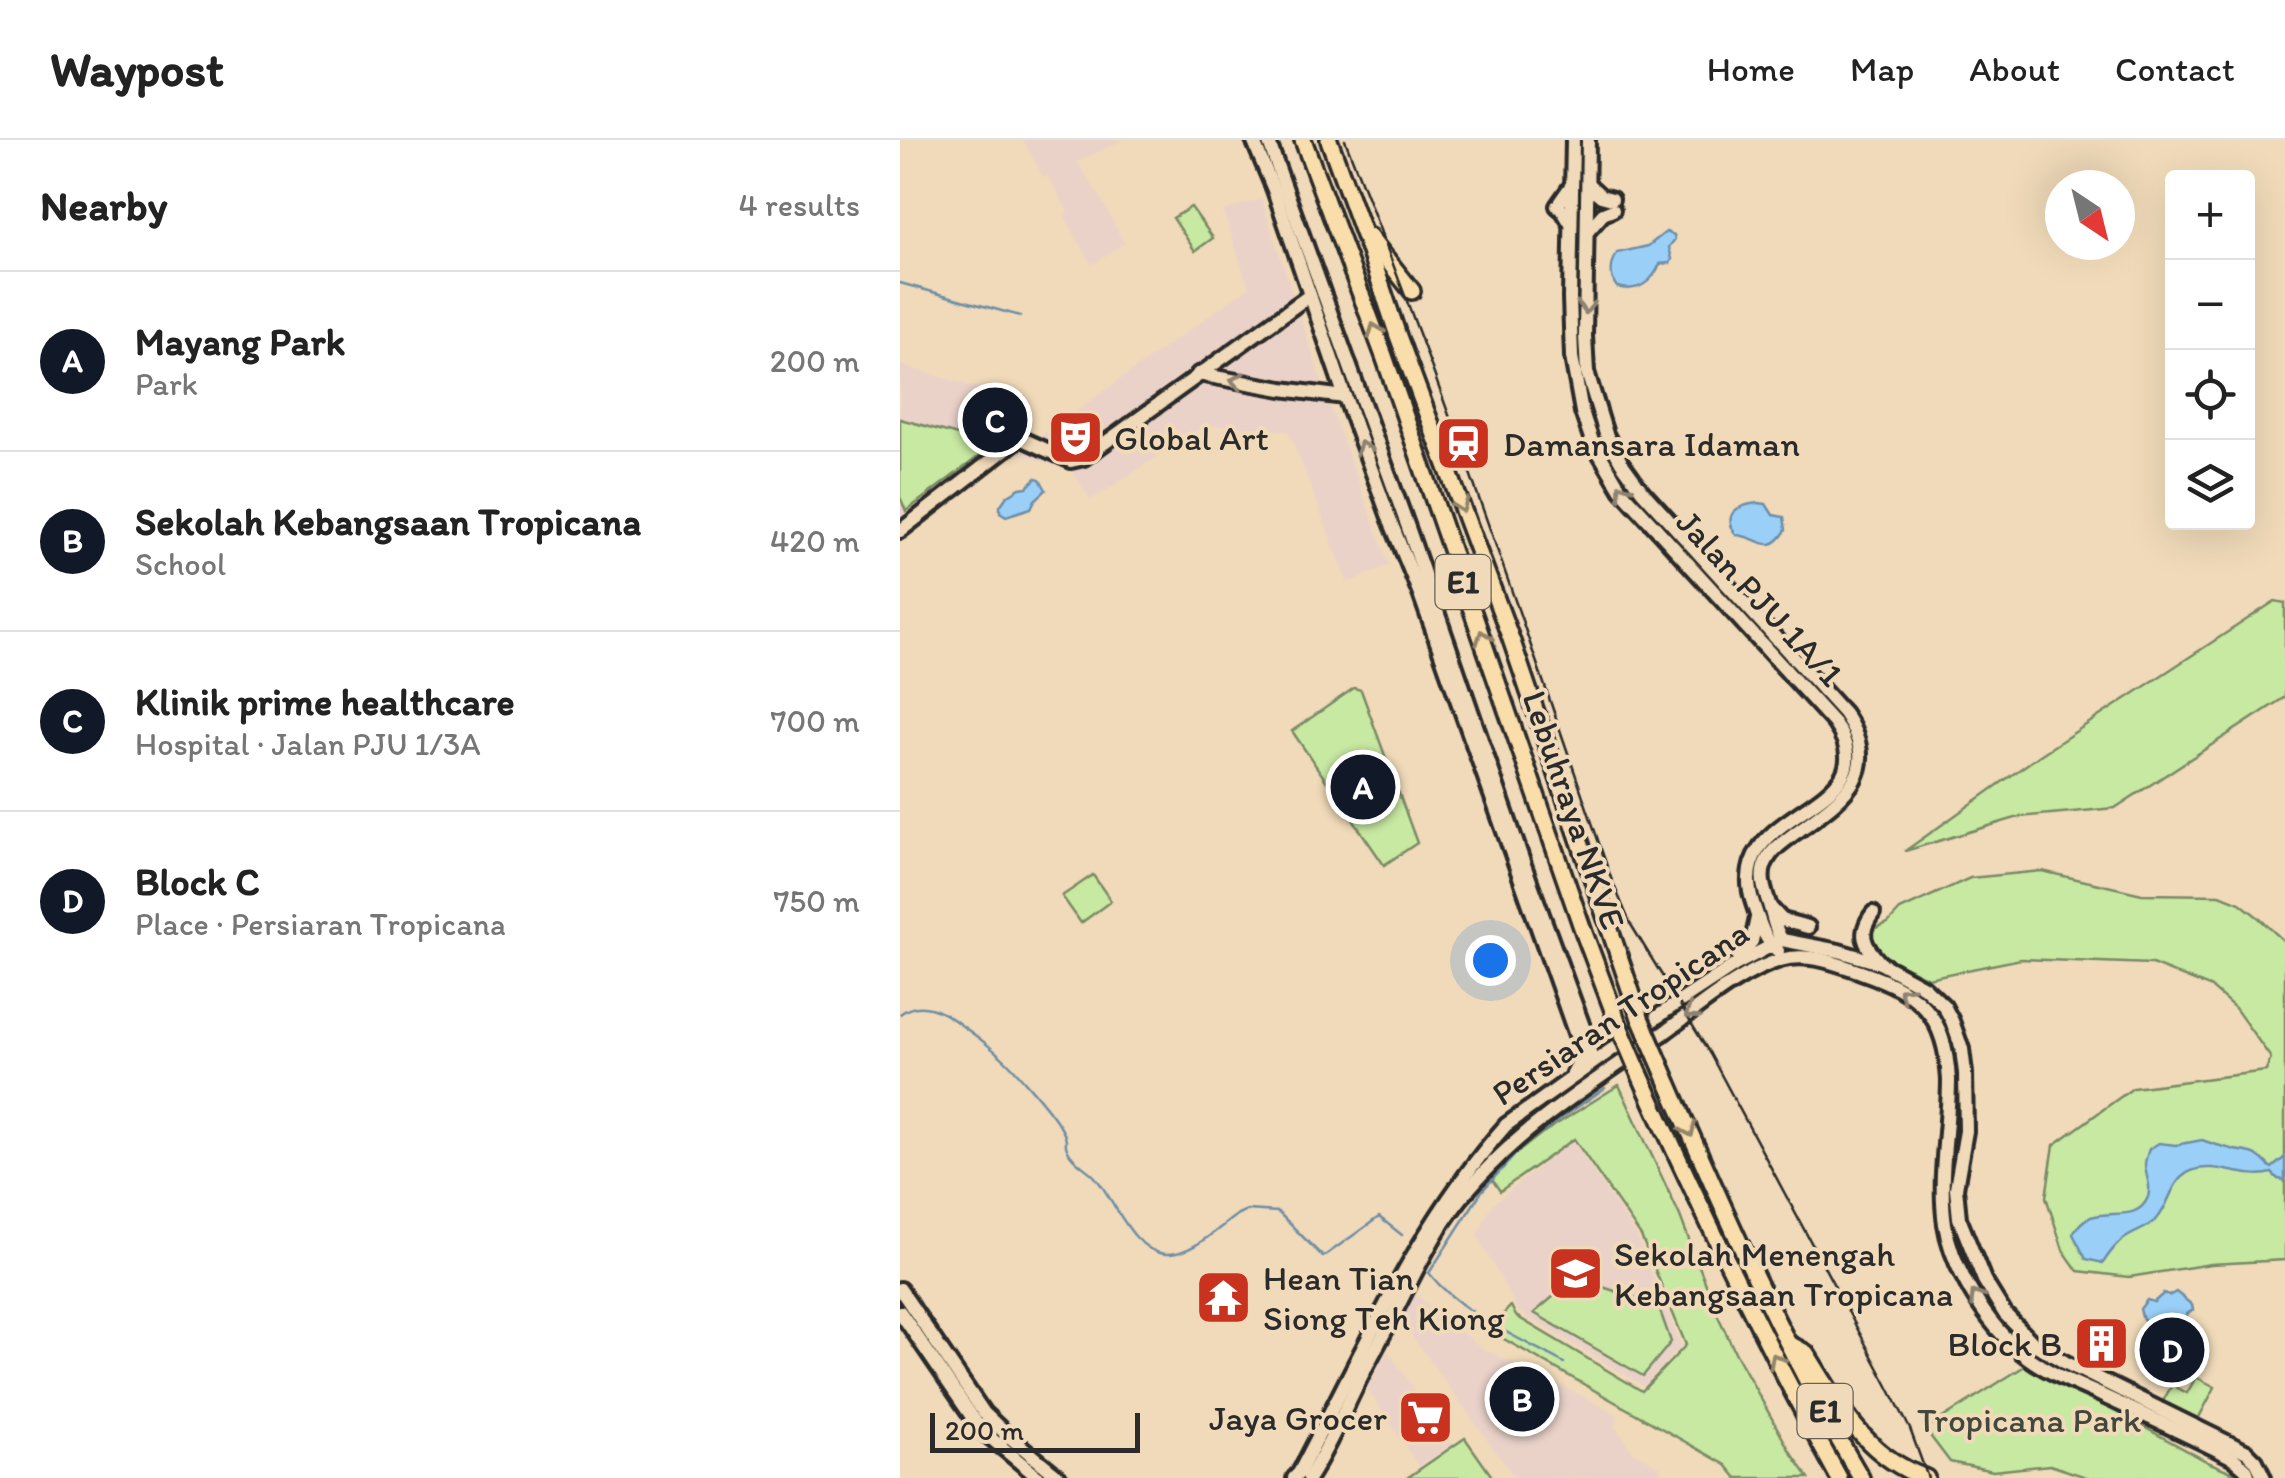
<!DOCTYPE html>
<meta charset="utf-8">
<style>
body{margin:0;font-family:Itim,sans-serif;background:#f6f6f6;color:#222}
.controls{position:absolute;right:30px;top:30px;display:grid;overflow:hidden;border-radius:10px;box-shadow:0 10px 40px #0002}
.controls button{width:90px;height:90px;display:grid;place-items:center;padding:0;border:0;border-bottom:2px solid #e0e0e0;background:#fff;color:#222;font:50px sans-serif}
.compass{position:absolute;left:1145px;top:30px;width:90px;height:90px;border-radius:50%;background:#fff;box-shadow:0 10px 40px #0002;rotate:145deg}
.scale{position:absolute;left:30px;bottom:25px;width:210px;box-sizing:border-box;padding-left:10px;border:5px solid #2b2b2b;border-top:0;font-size:28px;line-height:35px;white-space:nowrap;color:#2b2b2b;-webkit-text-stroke:8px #f0dab9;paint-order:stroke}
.you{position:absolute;left:590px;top:820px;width:35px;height:35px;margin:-25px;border:8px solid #fff;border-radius:50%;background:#1a73e8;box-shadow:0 0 0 15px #1a73e833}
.badge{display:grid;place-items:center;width:65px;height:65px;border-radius:50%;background:#111827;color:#fff;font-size:32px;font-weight:700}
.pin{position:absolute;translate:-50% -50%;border:5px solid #fff;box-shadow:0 2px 10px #0006}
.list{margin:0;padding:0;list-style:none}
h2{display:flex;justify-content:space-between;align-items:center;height:130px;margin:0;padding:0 40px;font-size:42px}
h2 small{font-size:32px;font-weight:400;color:#767676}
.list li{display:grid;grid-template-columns:65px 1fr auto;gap:30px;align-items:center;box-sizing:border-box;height:180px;padding:0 40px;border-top:2px solid #e0e0e0}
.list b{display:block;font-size:38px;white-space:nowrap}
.list p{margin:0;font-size:32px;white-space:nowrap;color:#767676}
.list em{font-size:32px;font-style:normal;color:#767676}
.icon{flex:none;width:55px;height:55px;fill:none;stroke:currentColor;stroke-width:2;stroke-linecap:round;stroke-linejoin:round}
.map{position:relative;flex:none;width:1385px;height:1338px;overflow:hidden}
header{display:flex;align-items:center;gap:60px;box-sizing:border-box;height:140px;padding:0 50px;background:#fff;border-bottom:2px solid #e0e0e0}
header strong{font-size:48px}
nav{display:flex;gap:55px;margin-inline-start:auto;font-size:35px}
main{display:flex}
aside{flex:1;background:#fff}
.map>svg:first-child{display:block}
.built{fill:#ead2c9}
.green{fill:#c8e9a2;stroke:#7a8a66;stroke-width:2.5}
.water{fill:#9ad0f8;stroke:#6e8ea6;stroke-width:2.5}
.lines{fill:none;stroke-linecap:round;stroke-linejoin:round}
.stream{stroke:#6e8ea6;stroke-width:2.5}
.secondary-casing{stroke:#2b2b2b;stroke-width:20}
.highway-casing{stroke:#2b2b2b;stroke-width:22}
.secondary{stroke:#f0dab9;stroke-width:12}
.highway{stroke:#f9deab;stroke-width:15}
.tram{stroke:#2b2b2b;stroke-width:2.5}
.highway-bridge-casing{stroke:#2b2b2b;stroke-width:22;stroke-linecap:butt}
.highway-bridge{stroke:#f9deab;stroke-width:15}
.oneway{stroke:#8e8272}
.oneway2{stroke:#92846b}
.labels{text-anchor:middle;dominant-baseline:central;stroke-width:8;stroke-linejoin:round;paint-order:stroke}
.shield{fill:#f0dab9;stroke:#666056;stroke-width:2.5}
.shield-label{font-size:32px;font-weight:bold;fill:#2b2b2b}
.poi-label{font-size:35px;fill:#2b2b2b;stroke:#f0dab9;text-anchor:start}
.street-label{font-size:35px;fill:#2b2b2b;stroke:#f0dab9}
.park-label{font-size:35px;fill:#43483d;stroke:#f0dab9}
</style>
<header>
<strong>Waypost</strong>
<nav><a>Home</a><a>Map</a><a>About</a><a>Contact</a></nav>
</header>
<main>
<aside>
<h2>Nearby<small>4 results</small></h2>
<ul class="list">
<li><span class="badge">A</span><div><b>Mayang Park</b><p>Park</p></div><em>200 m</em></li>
<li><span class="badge">B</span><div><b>Sekolah Kebangsaan Tropicana</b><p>School</p></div><em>420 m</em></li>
<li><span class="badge">C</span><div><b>Klinik prime healthcare</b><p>Hospital · Jalan PJU 1/3A</p></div><em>700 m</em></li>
<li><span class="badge">D</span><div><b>Block C</b><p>Place · Persiaran Tropicana</p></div><em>750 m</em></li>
</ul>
</aside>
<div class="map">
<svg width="1385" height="1338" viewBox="0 0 1385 1338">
<rect width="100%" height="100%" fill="#f0dab9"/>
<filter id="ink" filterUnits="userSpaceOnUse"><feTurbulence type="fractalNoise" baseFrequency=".01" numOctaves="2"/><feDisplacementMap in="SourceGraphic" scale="20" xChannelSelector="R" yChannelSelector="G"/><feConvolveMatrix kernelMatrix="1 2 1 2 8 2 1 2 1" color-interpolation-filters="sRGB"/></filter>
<g filter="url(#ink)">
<g class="built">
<polygon points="123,0 223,0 177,22 199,55 224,103 192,125 164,75 168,71 148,36 143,37"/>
<polygon points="361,59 428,261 489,425 448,443 389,291 305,285 191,360 173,332 118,313 349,147 323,71"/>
<polygon points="0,225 129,263 110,300 0,384"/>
<polygon points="672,1000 736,1095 781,1206 744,1246 619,1172 577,1095 592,1065"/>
<polygon points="511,1151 583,1209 657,1243 717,1275 716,1288 733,1312 761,1327 758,1338 615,1338 507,1189 501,1172"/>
<polygon points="487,1210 552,1304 519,1327 467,1248"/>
</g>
<g class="green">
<polygon points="291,67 313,98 295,111 273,78"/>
<polygon points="0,279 94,305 6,371 0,357"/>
<polygon points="1375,461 1385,463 1385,557 1215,668 1119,677 1005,711 1140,615"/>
<polygon points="454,548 461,550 517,703 484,725 392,591"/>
<polygon points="1142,731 1242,754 1320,755 1340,763 1359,778 1385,802 1385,1120 1311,1124 1229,1137 1178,1131 1163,1110 1146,1057 1154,1005 1233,948 1366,931 1371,918 1335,868 1312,848 1252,824 1121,819 1028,838 975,811 971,790 988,783 1000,770 1070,738"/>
<polygon points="193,735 211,761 181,783 162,756"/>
<polygon points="719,945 780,1076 818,1176 836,1214 890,1311 909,1338 837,1338 826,1325 588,1190 611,1166 616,1176 742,1251 786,1205 741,1096 674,999 600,1051 589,1035 641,994"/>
<polygon points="675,1138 758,1165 771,1202 743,1236 634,1173"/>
<polygon points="1128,1224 1310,1323 1332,1332 1338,1338 1189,1338 1150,1325 1093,1331 1050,1322 1025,1289"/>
<polygon points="1296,1237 1315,1247 1297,1281 1262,1263 1272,1245 1287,1253"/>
<polygon points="565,1298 593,1338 507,1338"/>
</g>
<g class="water">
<path d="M766,92L774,95L775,99L769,107L772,119L770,123L760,124C752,142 738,153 717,147C709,137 711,124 717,113L748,106Z"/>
<polygon points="136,338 140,339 146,350 135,360 131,368 106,376 100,372 100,366 107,356 120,348 127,347"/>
<path d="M858,363L866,364L873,375L884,377L886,390C869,418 859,396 836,395C822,374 837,365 858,363Z"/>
<path d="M1302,1000C1312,1004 1324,1007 1335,1010C1342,1012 1352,1011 1359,1017C1364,1020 1367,1025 1372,1028L1385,1017V1040L1378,1039L1372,1033C1347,1040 1316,1022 1294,1030C1271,1037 1271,1063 1257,1079C1248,1089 1235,1091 1224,1099C1215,1105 1209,1114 1203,1123L1186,1119L1173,1094C1191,1057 1235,1090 1248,1057C1252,1045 1245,1036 1245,1024C1245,1021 1248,1012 1249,1009L1259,1003L1276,1005Z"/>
<path d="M1276,1152L1292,1165L1293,1170L1287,1174V1176C1275,1183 1256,1185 1243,1179L1240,1169L1247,1160L1254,1162L1263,1154L1269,1156Z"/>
</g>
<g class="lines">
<g class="stream">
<polyline points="0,143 120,176"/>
<path d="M0,874C20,858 43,871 61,885C82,900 102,915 119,935C131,949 159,979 165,996C168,1006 163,1001 168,1011C173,1022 187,1028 195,1037C215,1060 232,1111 265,1114C291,1116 318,1088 338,1074L347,1070L378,1072L423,1117L479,1077L502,1095"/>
<path d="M664,1223C618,1197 562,1175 529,1133L582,1051L627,1002L705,948"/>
</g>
<defs>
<g id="secondary">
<polyline points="353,0 374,50 445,257 490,380 520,454 678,901 681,918 673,933"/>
<polyline points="368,0 510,393 623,722 689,903 691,923"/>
<path d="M673,0L670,158L672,217L682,272L692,301L721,350L934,583C996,671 820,666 853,763C859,781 863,798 878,811"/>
<path d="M688,0L685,196L687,232L706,294L721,322L742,351L944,573C985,634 941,659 895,693C882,703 869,711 864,727C860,739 865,752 869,764C873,776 874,789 882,800"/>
<polyline points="689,45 701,56 712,59"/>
<polyline points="669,81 663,71 657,66 671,46"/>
<polyline points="687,92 703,74 713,70"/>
<polyline points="298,234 382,249 445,257"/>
<polyline points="0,391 120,298 171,321 184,318 410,155"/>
<polyline points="871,768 882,780 908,787"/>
<path d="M973,773C958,793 963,804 980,823"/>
<polyline points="839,819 852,801 857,778"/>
<polyline points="0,1149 84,1273 105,1293 160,1338"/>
<polyline points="0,1172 81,1290 139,1338"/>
<path d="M394,1338L399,1333C463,1213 515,1087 606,985L767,870L835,825L882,800L939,811L980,823L1024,847L1044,866L1052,881L1062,909L1065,933L1066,991L1056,1048L1059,1078L1084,1140L1105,1174L1133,1203L1166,1223L1347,1312L1356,1321L1364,1338"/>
<path d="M409,1338C427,1310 440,1280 454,1251C467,1223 483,1197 496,1170C511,1141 525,1111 543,1083C601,997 682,951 765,892C800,867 838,833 880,820C908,812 935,823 961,832C1021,853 1045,874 1049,940C1049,987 1038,1037 1045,1084C1052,1129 1087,1185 1122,1213C1145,1232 1175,1243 1203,1256C1246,1276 1291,1296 1333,1318L1346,1329L1349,1338"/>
</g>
<g id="highway">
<polyline points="403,0 484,216 684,793 719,886"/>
<polyline points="429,0 470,112 498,196 611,499 740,878"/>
<polyline points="469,97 512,151"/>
<path d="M757,917C819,1060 882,1204 961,1338"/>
<path d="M736,926C799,1066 865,1204 939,1338"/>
<path d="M893,1206L906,1213C939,1265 964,1316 1026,1338"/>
</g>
</defs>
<use href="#secondary" class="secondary-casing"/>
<use href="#highway" class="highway-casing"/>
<use href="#secondary" class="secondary"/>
<use href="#highway" class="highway"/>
<path class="tram" d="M445,0C541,243 626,490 711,738L730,783L810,914L987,1244L1010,1289L1028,1338"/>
<defs>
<g id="highway-bridge">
<polyline points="740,878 757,917"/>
<polyline points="719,886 736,926"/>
</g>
</defs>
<use href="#highway-bridge" class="highway-bridge-casing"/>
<use href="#highway-bridge" class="highway-bridge"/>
</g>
<defs><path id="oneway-chevron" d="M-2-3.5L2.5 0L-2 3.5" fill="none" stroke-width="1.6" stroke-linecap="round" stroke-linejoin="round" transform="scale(2.5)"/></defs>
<g class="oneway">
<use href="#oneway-chevron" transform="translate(686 167) rotate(92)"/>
<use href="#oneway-chevron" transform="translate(337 241) rotate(-170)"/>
<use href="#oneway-chevron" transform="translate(463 308) rotate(-110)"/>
<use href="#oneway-chevron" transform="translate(723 350) rotate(-128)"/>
<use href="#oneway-chevron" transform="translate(1005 853) rotate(-147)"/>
<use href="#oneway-chevron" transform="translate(791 873) rotate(145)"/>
<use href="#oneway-chevron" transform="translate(1076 1157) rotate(-123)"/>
</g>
<g class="oneway2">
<use href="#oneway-chevron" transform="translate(475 190) rotate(-111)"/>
<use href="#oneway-chevron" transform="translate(561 366) rotate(70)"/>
<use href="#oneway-chevron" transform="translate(583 497) rotate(-109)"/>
<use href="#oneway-chevron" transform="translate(789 990) rotate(66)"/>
<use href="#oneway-chevron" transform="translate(876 1220) rotate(-118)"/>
</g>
</g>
<defs>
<symbol id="theatre-square" viewBox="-11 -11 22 22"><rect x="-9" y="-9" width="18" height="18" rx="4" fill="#c8321e" stroke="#f0dab9"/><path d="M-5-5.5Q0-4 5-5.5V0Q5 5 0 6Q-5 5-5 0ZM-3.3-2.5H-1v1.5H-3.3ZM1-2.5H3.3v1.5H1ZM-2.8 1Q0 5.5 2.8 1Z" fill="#fff"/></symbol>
<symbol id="station-square" viewBox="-11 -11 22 22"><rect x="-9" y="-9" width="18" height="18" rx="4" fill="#c8321e" stroke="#f0dab9"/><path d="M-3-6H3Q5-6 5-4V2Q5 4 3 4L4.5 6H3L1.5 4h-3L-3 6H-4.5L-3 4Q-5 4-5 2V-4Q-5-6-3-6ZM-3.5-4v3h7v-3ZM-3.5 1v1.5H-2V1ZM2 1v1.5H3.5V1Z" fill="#fff"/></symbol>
<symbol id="school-square" viewBox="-11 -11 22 22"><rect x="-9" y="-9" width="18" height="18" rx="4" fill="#c8321e" stroke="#f0dab9"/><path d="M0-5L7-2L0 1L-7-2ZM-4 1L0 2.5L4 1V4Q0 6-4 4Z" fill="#fff"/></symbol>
<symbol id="temple-square" viewBox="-11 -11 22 22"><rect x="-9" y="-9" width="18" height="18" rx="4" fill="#c8321e" stroke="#f0dab9"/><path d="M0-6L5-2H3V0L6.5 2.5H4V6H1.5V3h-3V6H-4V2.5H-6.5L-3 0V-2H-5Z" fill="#fff"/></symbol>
<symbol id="building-square" viewBox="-11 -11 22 22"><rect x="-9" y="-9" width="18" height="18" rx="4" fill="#c8321e" stroke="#f0dab9"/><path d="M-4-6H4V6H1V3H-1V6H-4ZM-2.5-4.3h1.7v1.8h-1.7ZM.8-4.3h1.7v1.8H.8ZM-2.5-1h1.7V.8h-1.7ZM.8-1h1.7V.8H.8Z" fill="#fff"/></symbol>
<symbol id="supermarket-square" viewBox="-11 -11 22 22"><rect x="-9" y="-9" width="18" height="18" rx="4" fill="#c8321e" stroke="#f0dab9"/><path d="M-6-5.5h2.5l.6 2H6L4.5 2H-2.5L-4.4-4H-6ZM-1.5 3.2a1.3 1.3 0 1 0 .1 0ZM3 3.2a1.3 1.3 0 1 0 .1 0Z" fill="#fff"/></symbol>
</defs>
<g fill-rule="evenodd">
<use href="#theatre-square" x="144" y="266" width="63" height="63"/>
<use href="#station-square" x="532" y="272" width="63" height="63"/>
<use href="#school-square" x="644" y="1102" width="63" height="63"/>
<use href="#temple-square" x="292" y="1126" width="63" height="63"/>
<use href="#building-square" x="1170" y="1172" width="63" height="63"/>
<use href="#supermarket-square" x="494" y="1246" width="63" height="63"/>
</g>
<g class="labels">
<g class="shield">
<rect x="535.5" y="415" width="55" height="54" rx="8"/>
<rect x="897.5" y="1244" width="55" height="54" rx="8"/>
</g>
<g class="shield-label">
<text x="563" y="442">E1</text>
<text x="925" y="1271">E1</text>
</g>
<g class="poi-label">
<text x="214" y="298">Global Art</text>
<text x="603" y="304">Damansara Idaman</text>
<text x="714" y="1114">Sekolah Menengah<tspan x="714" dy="40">Kebangsaan Tropicana</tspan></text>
<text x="363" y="1138">Hean Tian<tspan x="363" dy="40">Siong Teh Kiong</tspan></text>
<text x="1162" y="1204" text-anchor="end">Block B</text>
<text x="487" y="1278" text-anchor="end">Jaya Grocer</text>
</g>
<g class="street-label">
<text transform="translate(860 458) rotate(47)">Jalan PJU 1A/1</text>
<text transform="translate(674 670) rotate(71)">Lebuhraya NKVE</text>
<text transform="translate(720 873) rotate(-34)">Persiaran Tropicana</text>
</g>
<g class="park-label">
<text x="1129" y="1280">Tropicana Park</text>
</g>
</g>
</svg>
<div class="controls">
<button>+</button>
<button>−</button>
<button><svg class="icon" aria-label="locate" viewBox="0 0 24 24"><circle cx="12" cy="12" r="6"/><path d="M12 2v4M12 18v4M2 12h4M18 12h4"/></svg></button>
<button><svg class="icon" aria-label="layers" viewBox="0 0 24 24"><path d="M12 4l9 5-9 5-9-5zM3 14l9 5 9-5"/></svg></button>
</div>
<svg class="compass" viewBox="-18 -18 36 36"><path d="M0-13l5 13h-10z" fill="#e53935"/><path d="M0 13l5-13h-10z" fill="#767676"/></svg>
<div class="scale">200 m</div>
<div class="you"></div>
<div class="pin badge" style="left:463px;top:647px">A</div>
<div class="pin badge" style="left:622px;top:1259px">B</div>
<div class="pin badge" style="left:95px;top:280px">C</div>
<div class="pin badge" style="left:1272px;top:1210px">D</div>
</div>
</main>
